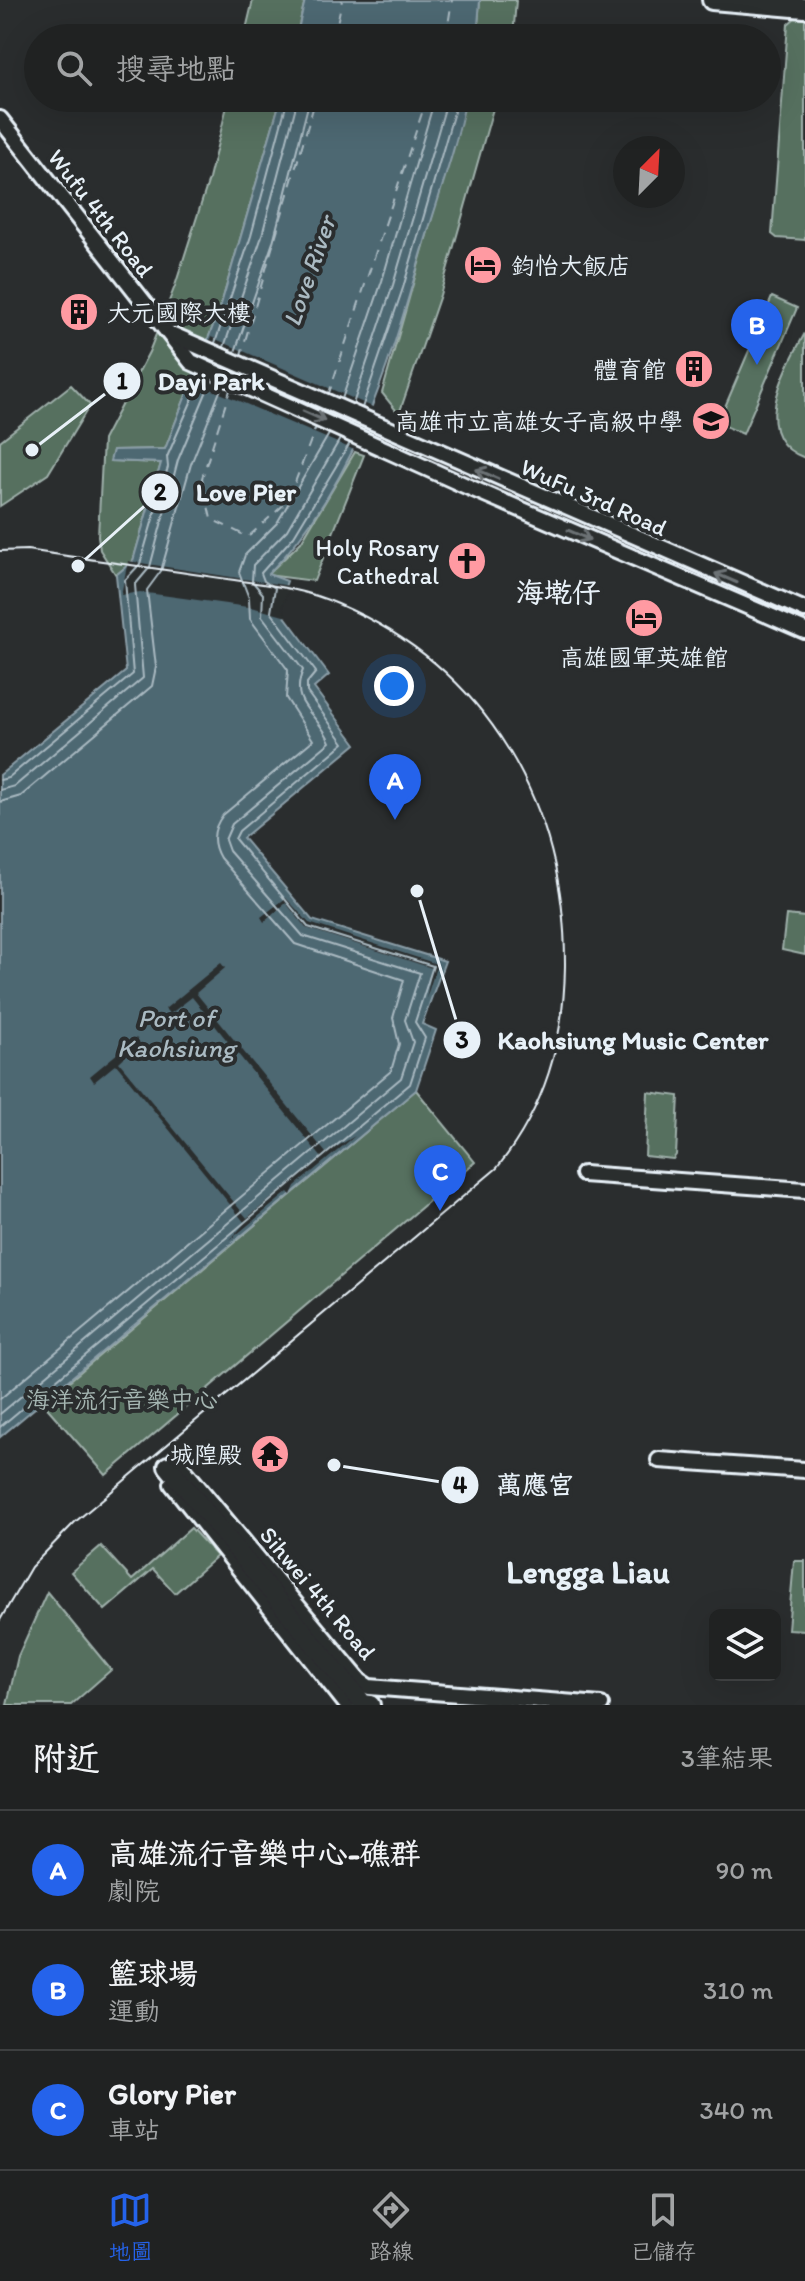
<!DOCTYPE html>
<html lang="zh-TW">
<meta charset="utf-8">
<style>
body{margin:0;font-family:Itim,"LXGW WenKai TC",sans-serif;background:#2d2f2f;color:#f1f3f6}
.controls{position:absolute;right:24px;bottom:24px;display:grid;overflow:hidden;border-radius:12px;box-shadow:0 8px 32px #0002}
.controls button{width:72px;height:72px;display:grid;place-items:center;padding:0;border:0;border-bottom:2px solid #3d3f40;background:#202222;color:#f1f3f6;font:40px sans-serif}
.compass{position:absolute;left:613px;top:136px;width:72px;height:72px;border-radius:50%;background:#202222;box-shadow:0 8px 32px #0002;rotate:24deg}
.you{position:absolute;left:394px;top:686px;width:28px;height:28px;margin:-20px;border:6px solid #fff;border-radius:50%;background:#1a73e8;box-shadow:0 0 0 12px #1a73e833}
.badge{display:grid;place-items:center;width:52px;height:52px;border-radius:50%;background:#2563eb;color:#fff;font-size:26px;font-weight:700}
.pin{position:absolute;translate:-50% -66px;filter:drop-shadow(0 2px 4px #0008)}
.pin::after{content:'';position:absolute;top:42px;width:28px;height:24px;background:inherit;clip-path:polygon(0 0,100% 0,50% 100%)}
.list{margin:0;padding:0;list-style:none}
h2{display:flex;justify-content:space-between;align-items:center;height:104px;margin:0;padding:0 32px;font-size:34px}
h2 small{font-size:26px;font-weight:400;color:#a2a4a5}
.list li{display:grid;grid-template-columns:52px 1fr auto;gap:24px;align-items:center;box-sizing:border-box;height:120px;padding:0 32px;border-top:2px solid #3d3f40}
.list b{display:block;font-size:30px;white-space:nowrap}
.list p{margin:0;font-size:26px;white-space:nowrap;color:#a2a4a5}
.list em{font-size:26px;font-style:normal;color:#a2a4a5}
.icon{flex:none;width:44px;height:44px;fill:none;stroke:currentColor;stroke-width:2;stroke-linecap:round;stroke-linejoin:round}
.map{position:relative;flex:none;width:805px;height:1705px;overflow:hidden}
.search{position:absolute;background:#202222;box-shadow:0 8px 32px #0002;left:24px;right:24px;top:24px;height:88px;display:flex;align-items:center;gap:20px;box-sizing:border-box;padding:0 28px;border-radius:44px;color:#a2a4a5;font-size:30px}
.sheet{height:464px;background:#202222}
nav{display:flex;justify-content:space-around;align-items:center;box-sizing:border-box;height:112px;border-top:2px solid #3d3f40;background:#202222;font-size:22px;color:#a2a4a5}
nav a{display:grid;justify-items:center;gap:4px}
nav .on{color:#2563eb}
.map>svg:first-child{display:block}
.green{fill:#56705e;stroke:#9fb0ab;stroke-width:2}
.water{fill:#4d6772;stroke:#8b9ea8;stroke-width:2}
.pier{fill:#2a2d2e}
.lines{fill:none;stroke-linecap:round;stroke-linejoin:round}
.shore{stroke:#aabac2;stroke-width:2}
.ferry{stroke:#aabac2;stroke-width:2;stroke-dasharray:10 8;stroke-linecap:butt}
.minor-casing{stroke:#e8f1f8;stroke-width:20}
.major-casing{stroke:#e8f1f8;stroke-width:24}
.minor{stroke:#2a2d2e;stroke-width:14}
.major{stroke:#2a2d2e;stroke-width:18}
.tram{stroke:#e8f1f8;stroke-width:2}
.oneway{stroke:#6c7275}
.labels{text-anchor:middle;dominant-baseline:central;stroke-width:8;stroke-linejoin:round;paint-order:stroke}
.street-label{font-size:24px;fill:#e8f1f8;stroke:#2a2d2e}
.poi-label{font-size:24px;fill:#e8f1f8;stroke:#2a2d2e;text-anchor:end}
.park-label{font-size:24px;fill:#a6b7b3;stroke:#2a2d2e}
.water-label{font-size:26px;font-style:italic;fill:#aabac2;stroke:#2a2d2e}
.quarter-label{font-size:28px;font-weight:bold;fill:#e8f1f8;stroke:#2a2d2e}
.district-label{font-size:32px;font-weight:bold;fill:#e8f1f8;stroke:#2a2d2e}
.leader{fill:none;stroke:#e8f1f8;stroke-width:3}
.callout-dot{fill:#e8f1f8;stroke:#2a2d2e;stroke-width:3}
.mark-label{font-size:24px;text-anchor:middle;font-weight:bold;fill:#111}
.callout-label{font-size:26px;text-anchor:middle;font-weight:bold;fill:#e8f1f8;stroke:#2a2d2e;stroke-width:8;stroke-linejoin:round;paint-order:stroke}
</style>
<div class="map">
<svg width="805" height="1705" viewBox="0 0 805 1705">
<rect width="100%" height="100%" fill="#2a2d2e"/>
<filter id="ink" filterUnits="userSpaceOnUse"><feTurbulence type="fractalNoise" baseFrequency=".0125" numOctaves="2"/><feDisplacementMap in="SourceGraphic" scale="16" xChannelSelector="R" yChannelSelector="G"/><feConvolveMatrix kernelMatrix="1 2 1 2 8 2 1 2 1" color-interpolation-filters="sRGB"/></filter>
<g filter="url(#ink)">
<g class="green">
<polygon points="253,0 305,0 296,38 244,38"/>
<polygon points="480,0 516,0 513,38 477,38"/>
<polygon points="795,18 805,19 805,240 777,238 772,234 788,24"/>
<polygon points="229,98 281,98 220,308 165,449 113,450 111,461 161,463 133,561 116,575 100,550 98,536 103,440 149,352 175,286 209,179"/>
<polygon points="466,98 496,98 440,295 399,414 382,393"/>
<polygon points="772,297 797,308 743,434 718,423"/>
<path d="M805,333V458C747,437 785,370 805,333Z"/>
<polygon points="71,385 90,405 48,474 0,506 0,441"/>
<polygon points="355,452 364,455 314,581 267,575 301,542"/>
<polygon points="786,915 805,917 805,955 782,950"/>
<polygon points="416,1090 475,1162 106,1475 43,1403"/>
<polygon points="648,1092 679,1096 676,1155 673,1159 645,1156"/>
<polygon points="191,1528 217,1556 175,1593 153,1569 105,1610 71,1572 101,1546 132,1580"/>
<polygon points="794,1561 805,1561 805,1630 788,1629"/>
<polygon points="47,1592 111,1670 71,1705 7,1705 18,1656"/>
</g>
<g class="water">
<polygon points="305,0 480,0 477,38 296,38"/>
<path d="M281,98H466C457,145 440,192 426,238C391,357 358,484 268,574L287,581L278,607L329,675L314,688L356,744L243,838L312,920L445,961L422,1024L436,1030L416,1090L0,1437V775L126,671L116,575L133,561L161,463L110,461L113,450L165,449L220,308Z"/>
</g>
<g class="pier">
<polygon points="211,337 375,408 359,452 194,382"/>
<polygon points="128,561 290,586 282,606 287,617 255,608 140,592 121,595"/>
<polygon points="286,898 309,923 437,964 426,999 432,968 306,928 286,903 264,922 261,917"/>
<polygon points="221,963 225,968 196,993 326,1153 355,1136 295,1186 291,1195 288,1192 230,1240 245,1223 116,1064 94,1082 90,1076 136,1038 140,1043 119,1062 247,1218 322,1158 192,997 170,1014 165,1009"/>
</g>
<g class="lines">
<g class="shore">
<polyline points="215,343 251,236 288,98"/>
<polyline points="224,347 261,239 298,98"/>
<polyline points="235,352 273,242 310,98"/>
<polyline points="342,399 382,281 435,98"/>
<polyline points="353,404 393,285 448,98"/>
<polyline points="362,408 403,288 458,98"/>
<polyline points="0,780 8,778 133,674 125,580 140,564 168,467 167,457 202,377"/>
<polyline points="0,790 15,786 143,678 135,585 150,567 178,460 211,381"/>
<polyline points="0,802 21,796 152,686 156,667 147,590 161,571 191,464 222,386"/>
<path d="M0,1399L391,1071L399,1044L393,1018L404,980L295,944L220,858C211,843 212,829 223,815L313,740L286,698L288,670L250,619L249,598L239,572L245,555L277,523L329,434"/>
<path d="M0,1414L401,1078L413,1042L405,1020L420,973L303,936L229,851L225,840L232,824L330,742C318,712 288,706 303,670L262,616L263,594L252,581L253,565L287,530L340,439"/>
<polyline points="0,1427 410,1084 425,1038 415,1022 433,966 308,927 235,839 239,831 344,743 307,692 307,683 316,672 271,612 275,588 264,581 261,573 294,536 350,443"/>
</g>
<g class="ferry">
<polyline points="334,38 342,0"/>
<polyline points="446,38 452,0"/>
<polyline points="240,358 316,98"/>
<polyline points="231,387 202,478 211,519 248,537 288,501 317,424"/>
<polyline points="328,396 427,98"/>
</g>
<defs>
<g id="minor">
<polyline points="0,119 191,362 464,485 805,631"/>
<polyline points="173,335 805,610"/>
<polyline points="583,1174 805,1190"/>
<polyline points="175,1459 360,1681 369,1687 601,1705"/>
<polyline points="659,1460 805,1470"/>
<polyline points="172,1484 347,1705"/>
</g>
<g id="major">
<polyline points="712,0 805,8"/>
<polyline points="168,1466 363,1704 370,1705"/>
</g>
</defs>
<use href="#minor" class="minor-casing"/>
<use href="#major" class="major-casing"/>
<use href="#minor" class="minor"/>
<use href="#major" class="major"/>
<path class="tram" d="M0,551L27,550C91,560 156,568 220,578C260,584 300,587 338,604C488,668 566,806 565,966C564,1042 545,1108 497,1168L75,1522L31,1567L0,1620"/>
</g>
<defs><path id="oneway-shaft" d="M-6 0H5M1.5-3L5.5 0L1.5 3" fill="none" stroke-width="1.6" stroke-linecap="round" stroke-linejoin="round" transform="scale(2)"/></defs>
<g class="oneway">
<use href="#oneway-shaft" transform="translate(314 416) rotate(24)"/>
<use href="#oneway-shaft" transform="translate(487 474) rotate(-157)"/>
<use href="#oneway-shaft" transform="translate(579 535) rotate(24)"/>
<use href="#oneway-shaft" transform="translate(726 578) rotate(-157)"/>
</g>
</g>
<defs>
<symbol id="hotel-disc" viewBox="-11 -11 22 22"><circle r="9.5" fill="#ff9aa2" stroke="#2a2d2e"/><path d="M-6-4.5h1.5V1H6V5H4.5V3h-9V5H-6ZM-4 0a1.8 1.8 0 1 1 3.6 0ZM.5 0V-2.5h3Q6-2.5 6 0Z" fill="#111"/></symbol>
<symbol id="building-disc" viewBox="-11 -11 22 22"><circle r="9.5" fill="#ff9aa2" stroke="#2a2d2e"/><path d="M-4-6H4V6H1V3H-1V6H-4ZM-2.5-4.3h1.7v1.8h-1.7ZM.8-4.3h1.7v1.8H.8ZM-2.5-1h1.7V.8h-1.7ZM.8-1h1.7V.8H.8Z" fill="#111"/></symbol>
<symbol id="school-disc" viewBox="-11 -11 22 22"><circle r="9.5" fill="#ff9aa2" stroke="#2a2d2e"/><path d="M0-5L7-2L0 1L-7-2ZM-4 1L0 2.5L4 1V4Q0 6-4 4Z" fill="#111"/></symbol>
<symbol id="church-disc" viewBox="-11 -11 22 22"><circle r="9.5" fill="#ff9aa2" stroke="#2a2d2e"/><path d="M-1.2-6h2.4v3.5h3.3v2.4h-3.3V6h-2.4V-.1h-3.3v-2.4h3.3Z" fill="#111"/></symbol>
<symbol id="temple-disc" viewBox="-11 -11 22 22"><circle r="9.5" fill="#ff9aa2" stroke="#2a2d2e"/><path d="M0-6L5-2H3V0L6.5 2.5H4V6H1.5V3h-3V6H-4V2.5H-6.5L-3 0V-2H-5Z" fill="#111"/></symbol>
</defs>
<g fill-rule="evenodd">
<use href="#hotel-disc" x="461" y="243" width="44" height="44"/>
<use href="#building-disc" x="57" y="290" width="44" height="44"/>
<use href="#building-disc" x="672" y="347" width="44" height="44"/>
<use href="#school-disc" x="689" y="399" width="44" height="44"/>
<use href="#church-disc" x="445" y="539" width="44" height="44"/>
<use href="#hotel-disc" x="622" y="596" width="44" height="44"/>
<use href="#temple-disc" x="248" y="1432" width="44" height="44"/>
</g>
<g class="labels">
<g class="street-label">
<text transform="translate(101 213) rotate(52)">Wufu 4th Road</text>
<text transform="translate(594 497) rotate(24)">WuFu 3rd Road</text>
<text transform="translate(318 1593) rotate(50)">Sihwei 4th Road</text>
</g>
<g class="poi-label">
<text x="511" y="265" text-anchor="start">鈞怡大飯店</text>
<text x="107" y="312" text-anchor="start">大元國際大樓</text>
<text x="666" y="369">體育館</text>
<text x="683" y="421">高雄市立高雄女子高級中學</text>
<text x="439" y="547">Holy Rosary<tspan x="439" dy="28">Cathedral</tspan></text>
<text x="644" y="657" text-anchor="middle">高雄國軍英雄館</text>
<text x="242" y="1454">城隍殿</text>
</g>
<g class="park-label">
<text x="122" y="1399">海洋流行音樂中心</text>
</g>
<g class="water-label">
<text transform="translate(309 271) rotate(-71)">Love River</text>
<text x="176" y="1018">Port of<tspan x="176" dy="30">Kaohsiung</tspan></text>
</g>
<g class="quarter-label">
<text x="558" y="592">海墘仔</text>
</g>
<g class="district-label">
<text x="588" y="1572">Lengga Liau</text>
</g>
</g>
<path class="leader" d="M32 450L122 381M78 566L160 492M417 891L462 1040M334 1465L460 1485"/>
<g class="callout-dot">
<circle cx="32" cy="450" r="8"/>
<circle cx="78" cy="566" r="8"/>
<circle cx="417" cy="891" r="8"/>
<circle cx="334" cy="1465" r="8"/>
<circle cx="122" cy="381" r="20"/>
<circle cx="160" cy="492" r="20"/>
<circle cx="462" cy="1040" r="20"/>
<circle cx="460" cy="1485" r="20"/>
</g>
<g class="mark-label">
<text x="122" y="389">1</text>
<text x="160" y="500">2</text>
<text x="462" y="1048">3</text>
<text x="460" y="1493">4</text>
</g>
<g class="callout-label">
<text x="211" y="390">Dayi Park</text>
<text x="246" y="501">Love Pier</text>
<text x="633" y="1049">Kaohsiung Music Center</text>
<text x="535" y="1494">萬應宮</text>
</g>
</svg>
<div class="controls">
<button><svg class="icon" aria-label="layers" viewBox="0 0 24 24"><path d="M12 4l9 5-9 5-9-5zM3 14l9 5 9-5"/></svg></button>
</div>
<svg class="compass" viewBox="-18 -18 36 36"><path d="M0-13l5 13h-10z" fill="#e53935"/><path d="M0 13l5-13h-10z" fill="#a2a4a5"/></svg>
<div class="you"></div>
<div class="pin badge" style="left:395px;top:820px">A</div>
<div class="pin badge" style="left:757px;top:365px">B</div>
<div class="pin badge" style="left:440px;top:1211px">C</div>
<div class="search"><svg class="icon" aria-label="search" viewBox="0 0 24 24"><circle cx="10" cy="10" r="6"/><path d="M15 15l6 6"/></svg>搜尋地點</div>
</div>
<section class="sheet">
<h2>附近<small>3筆結果</small></h2>
<ul class="list">
<li><span class="badge">A</span><div><b>高雄流行音樂中心-礁群</b><p>劇院</p></div><em>90 m</em></li>
<li><span class="badge">B</span><div><b>籃球場</b><p>運動</p></div><em>310 m</em></li>
<li><span class="badge">C</span><div><b>Glory Pier</b><p>車站</p></div><em>340 m</em></li>
</ul>
</section>
<nav>
<a class="on"><svg class="icon" aria-label="map" viewBox="0 0 24 24"><path d="M3 6l6-2 6 2 6-2v14l-6 2-6-2-6 2zM9 4v14M15 6v14"/></svg>地圖</a>
<a><svg class="icon" aria-label="directions" viewBox="0 0 24 24"><path d="M12 3l9 9-9 9-9-9zM9 14v-3h6M13 9l2 2-2 2"/></svg>路線</a>
<a><svg class="icon" aria-label="saved" viewBox="0 0 24 24"><path d="M7 4h10v16l-5-4-5 4z"/></svg>已儲存</a>
</nav>
